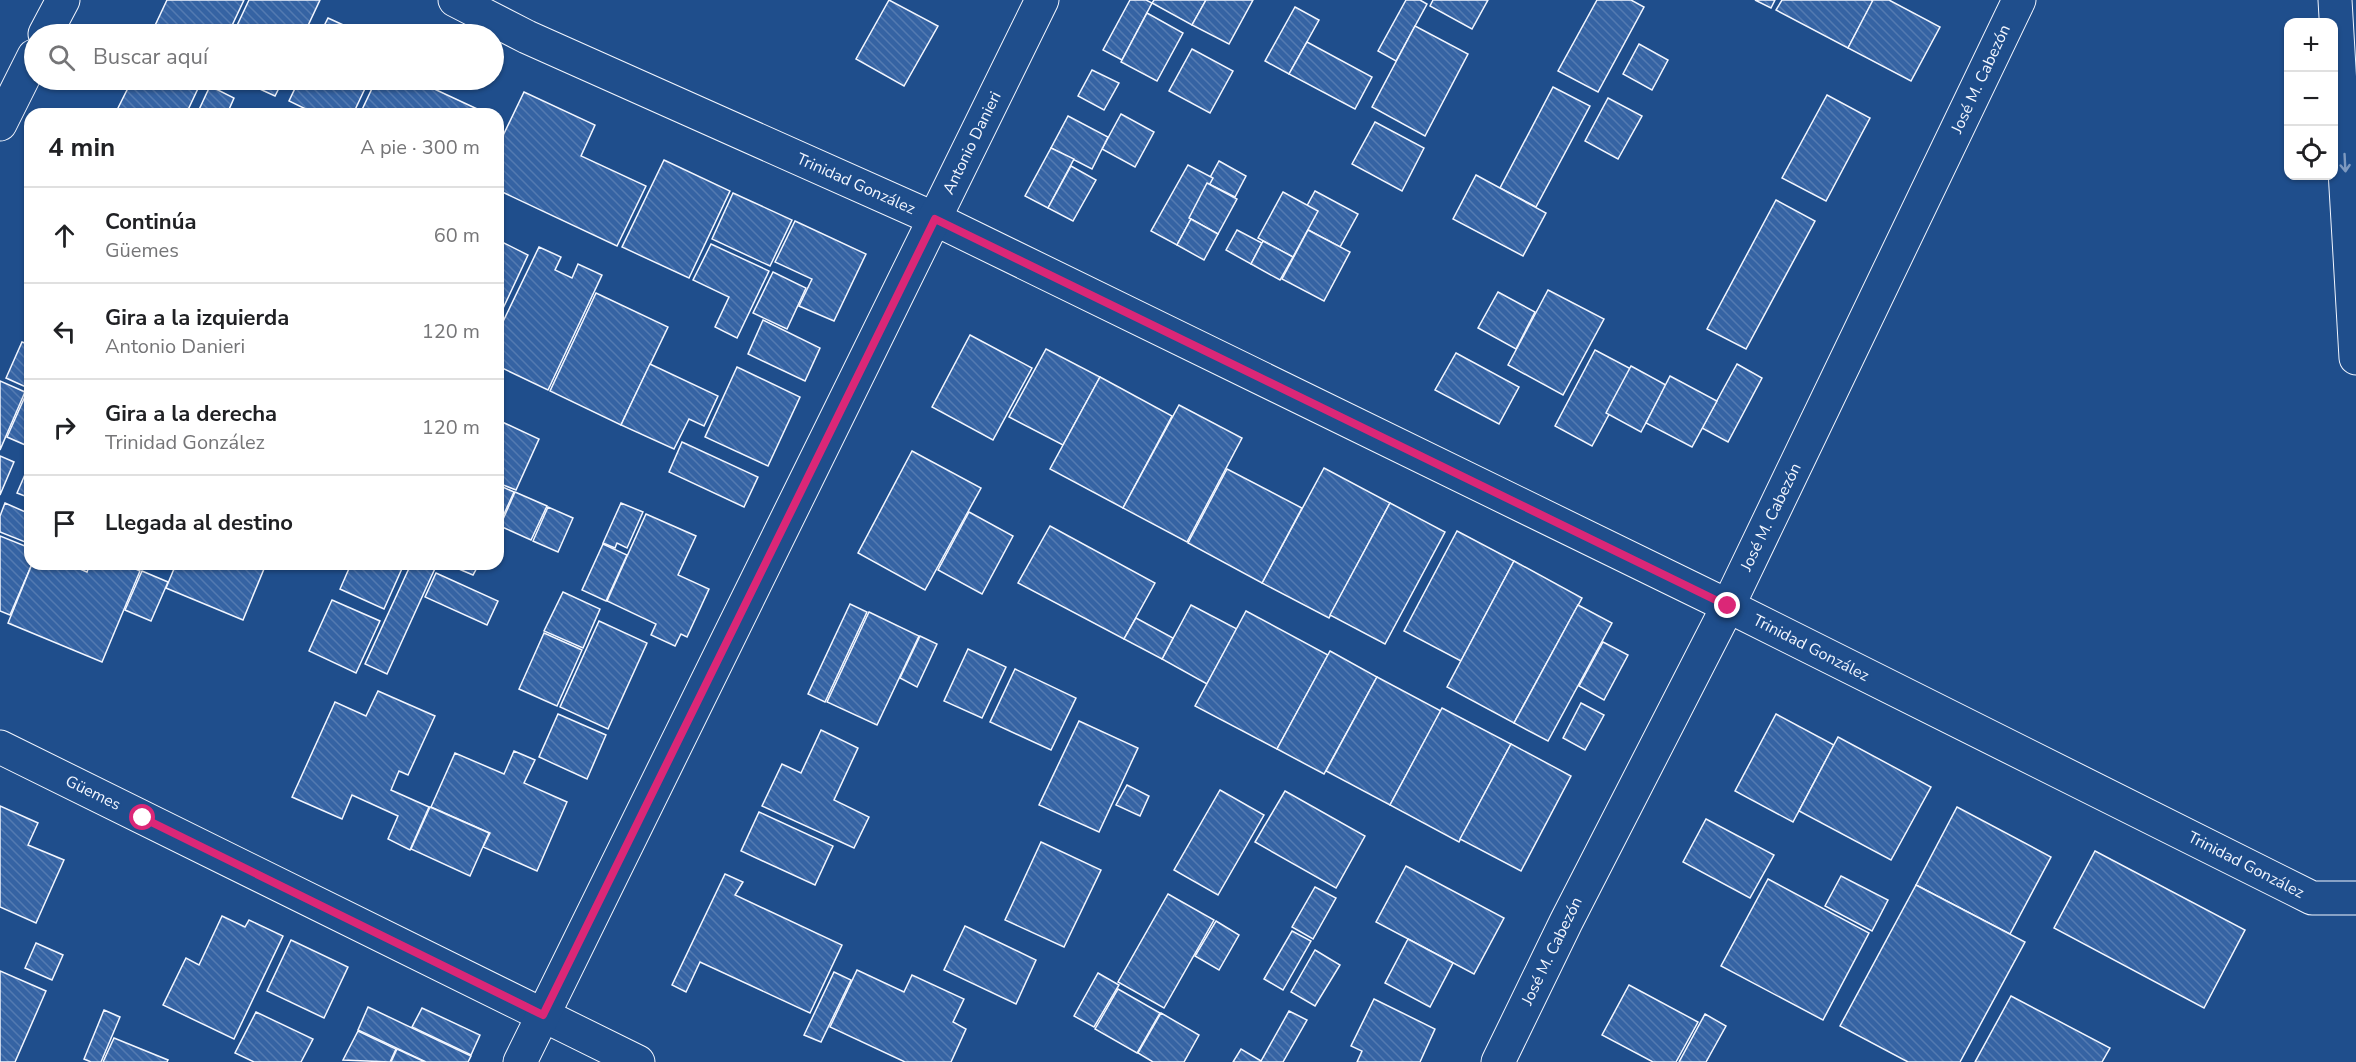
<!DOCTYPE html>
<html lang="es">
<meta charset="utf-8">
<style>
body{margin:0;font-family:"Nunito Sans",sans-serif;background:#f2f2f2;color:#202124}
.controls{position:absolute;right:18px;top:18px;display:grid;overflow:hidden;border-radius:12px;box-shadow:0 2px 4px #0004}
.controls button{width:54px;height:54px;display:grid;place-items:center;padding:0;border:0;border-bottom:2px solid #e0e0e0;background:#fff;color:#202124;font:30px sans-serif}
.stop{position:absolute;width:18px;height:18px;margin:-14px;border:4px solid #db2777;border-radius:50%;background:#fff}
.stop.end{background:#db2777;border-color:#fff;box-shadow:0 2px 6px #0008}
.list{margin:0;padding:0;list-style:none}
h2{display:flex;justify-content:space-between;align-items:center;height:78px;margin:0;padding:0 24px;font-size:26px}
h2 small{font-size:20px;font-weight:400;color:#757577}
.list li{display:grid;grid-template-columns:39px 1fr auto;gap:18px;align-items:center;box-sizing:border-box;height:96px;padding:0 24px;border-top:2px solid #e0e0e0}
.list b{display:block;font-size:22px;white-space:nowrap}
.list p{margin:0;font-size:20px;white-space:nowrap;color:#757577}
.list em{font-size:20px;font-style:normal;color:#757577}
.icon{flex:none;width:33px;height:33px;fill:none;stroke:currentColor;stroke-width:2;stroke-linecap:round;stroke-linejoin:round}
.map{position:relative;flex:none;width:2356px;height:1062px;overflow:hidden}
.search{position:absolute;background:#fff;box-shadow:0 2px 4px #0004;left:24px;top:24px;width:480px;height:66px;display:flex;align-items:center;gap:15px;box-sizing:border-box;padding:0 21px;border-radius:33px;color:#757577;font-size:22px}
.panel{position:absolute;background:#fff;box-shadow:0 2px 4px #0004;left:24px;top:108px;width:480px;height:462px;border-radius:18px}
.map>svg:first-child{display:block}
.building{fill:url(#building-back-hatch);stroke:#f2f6ff;stroke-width:1.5}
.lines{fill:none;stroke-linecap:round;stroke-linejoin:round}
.minor-casing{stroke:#f2f6ff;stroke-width:35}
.major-casing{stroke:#f2f6ff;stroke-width:35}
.minor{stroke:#1f4e8c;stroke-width:33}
.major{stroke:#1f4e8c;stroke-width:33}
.oneway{stroke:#7e9ac0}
.route{stroke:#db2777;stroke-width:8}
.labels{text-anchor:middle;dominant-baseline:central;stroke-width:4.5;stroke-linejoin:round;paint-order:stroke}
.street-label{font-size:16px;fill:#f2f6ff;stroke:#1f4e8c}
</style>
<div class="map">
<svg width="2356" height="1062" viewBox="0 0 2356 1062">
<defs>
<pattern id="building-back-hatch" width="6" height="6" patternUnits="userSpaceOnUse" patternTransform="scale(1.5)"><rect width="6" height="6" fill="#3563a3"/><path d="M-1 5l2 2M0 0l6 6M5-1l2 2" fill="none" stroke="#537ab1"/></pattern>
</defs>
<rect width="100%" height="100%" fill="#1f4e8c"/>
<g class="building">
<polygon points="167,0 244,0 228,34 151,34"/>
<polygon points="249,0 320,0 304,34 233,34"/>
<polygon points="889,0 938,26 904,86 856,59"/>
<polygon points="1130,0 1146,0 1152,3 1122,60 1103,50"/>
<polygon points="1154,0 1206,0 1192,25 1152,3"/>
<polygon points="1206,0 1253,0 1229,44 1192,25"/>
<polygon points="1406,0 1420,0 1427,4 1396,61 1378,51"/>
<polygon points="1433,0 1488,0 1472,29 1430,6"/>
<polygon points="1597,0 1631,0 1644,7 1598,92 1558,71"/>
<polygon points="1755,0 1775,0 1771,8"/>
<polygon points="1782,0 1871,0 1873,1 1848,48 1776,10"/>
<polygon points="1873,0 1889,0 1940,27 1911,81 1848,48"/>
<polygon points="1295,7 1319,20 1289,74 1265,61"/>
<polygon points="1147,13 1183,33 1157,81 1121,62"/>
<polygon points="328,18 363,34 320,34"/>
<polygon points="1415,26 1468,54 1425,136 1372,107"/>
<polygon points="1307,42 1372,77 1355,109 1289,74"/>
<polygon points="1639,44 1668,60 1652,90 1623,74"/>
<polygon points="1192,49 1233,71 1210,113 1169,91"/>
<polygon points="1092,70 1119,83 1104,110 1078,96"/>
<polygon points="132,80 202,80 186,114 115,114"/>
<polygon points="240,80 283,80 275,96"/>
<polygon points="299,80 369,80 353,114 316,114 289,101"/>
<polygon points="376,80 415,80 488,114 360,114"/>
<polygon points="210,86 234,98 227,114 197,114"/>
<polygon points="1553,87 1590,106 1536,207 1500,188"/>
<polygon points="524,92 595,125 581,156 646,186 617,246 498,190 498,146"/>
<polygon points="1827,95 1870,118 1826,201 1782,178"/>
<polygon points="1608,98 1642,116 1618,159 1585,141"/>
<polygon points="1121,114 1154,132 1135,167 1102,149"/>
<polygon points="1068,116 1108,137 1092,169 1051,148"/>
<polygon points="1375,122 1424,148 1402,191 1352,164"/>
<polygon points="1051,148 1074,159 1048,208 1025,196"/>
<polygon points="664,160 730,191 689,278 622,247"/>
<polygon points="1219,161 1246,176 1235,197 1207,183"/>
<polygon points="1188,165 1213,178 1177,245 1151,231"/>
<polygon points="1071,166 1096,180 1073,221 1048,208"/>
<polygon points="1476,175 1546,213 1523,256 1453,219"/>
<polygon points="1207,183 1237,199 1218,234 1189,218"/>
<polygon points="1315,191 1358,214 1340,247 1297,224"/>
<polygon points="1283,192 1318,211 1293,257 1258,238"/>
<polygon points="733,193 792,220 770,266 712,239"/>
<polygon points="1776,200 1815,221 1746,349 1707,329"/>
<polygon points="1191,219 1218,234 1204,260 1177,245"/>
<polygon points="795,221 866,254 834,321 799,306 812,279 775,262"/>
<polygon points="1237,230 1262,243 1251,264 1226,250"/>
<polygon points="1308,230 1350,252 1324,301 1282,279"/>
<polygon points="498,240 528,255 498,319"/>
<polygon points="1263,241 1293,257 1280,280 1251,264"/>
<polygon points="711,244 769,271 737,338 715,327 729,297 693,280"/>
<polygon points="539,247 561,257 555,270 572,278 578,264 602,275 548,390 498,366 498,332"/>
<polygon points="773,272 806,288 787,329 753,313"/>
<polygon points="1548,290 1604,319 1563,395 1508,365"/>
<polygon points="1498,292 1535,312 1516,349 1478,328"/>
<polygon points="596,293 668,327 621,425 550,391"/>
<polygon points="763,320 820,348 805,381 748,354"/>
<polygon points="970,335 1032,368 993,440 932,407"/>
<polygon points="22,342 30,345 30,379 26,387 6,378"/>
<polygon points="1046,349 1100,377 1063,445 1009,417"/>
<polygon points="1595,350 1633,370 1592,446 1555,426"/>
<polygon points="1456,353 1519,387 1499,424 1435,390"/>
<polygon points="650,364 718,396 704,426 689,419 674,449 621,425"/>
<polygon points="1737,364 1762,378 1728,442 1702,428"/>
<polygon points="1631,366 1666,385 1641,432 1606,413"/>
<polygon points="737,367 800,397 768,466 705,437"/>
<polygon points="1670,376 1717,401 1692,447 1646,423"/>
<polygon points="1100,377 1172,416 1123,508 1050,469"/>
<polygon points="0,381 25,392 0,450"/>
<polygon points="27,392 30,393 30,447 7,437"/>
<polygon points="1179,405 1242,438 1187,542 1123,508"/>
<polygon points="498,420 539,439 516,490 498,483"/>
<polygon points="682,442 758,477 744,507 669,472"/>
<polygon points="912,451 981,488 925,590 858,553"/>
<polygon points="0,456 14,462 0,495"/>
<polygon points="30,463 30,498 17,493"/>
<polygon points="1324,468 1390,503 1329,618 1262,583"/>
<polygon points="1227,469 1302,508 1262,583 1188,543"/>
<polygon points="498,485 514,492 499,525 498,524"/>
<polygon points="515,492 547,506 531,540 500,526"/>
<polygon points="5,503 30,514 30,544 0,532 0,516"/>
<polygon points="621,503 643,512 627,548 617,543 615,548 603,543"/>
<polygon points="1390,503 1445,532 1385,644 1330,615"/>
<polygon points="548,507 573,518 558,552 533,541"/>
<polygon points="969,512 1013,536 982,594 938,570"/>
<polygon points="646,514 696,536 678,575 709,589 687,637 681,634 675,646 651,635 656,624 607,601"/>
<polygon points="1050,526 1155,583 1124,639 1018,583"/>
<polygon points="1457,531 1514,561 1461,661 1404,631"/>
<polygon points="0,536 30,548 30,564 32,564 10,615 0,611"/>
<polygon points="603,544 627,555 606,601 582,590"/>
<polygon points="1514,561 1582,598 1514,723 1447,687"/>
<polygon points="32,564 68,564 87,572 90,564 125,564 140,571 102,662 8,623"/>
<polygon points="176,564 266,564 243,620 166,588"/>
<polygon points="351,564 404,564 384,609 340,589"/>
<polygon points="411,564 437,564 387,674 365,664"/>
<polygon points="447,564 479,564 473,575"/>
<polygon points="142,571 168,582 151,621 125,610"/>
<polygon points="436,573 498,601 487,625 425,597"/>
<polygon points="563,592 600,609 583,648 544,631"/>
<polygon points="332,600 380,621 356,673 309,651"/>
<polygon points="850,604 867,612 825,702 808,694"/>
<polygon points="1191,605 1237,629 1207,684 1162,659"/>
<polygon points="1578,605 1612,623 1548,741 1514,723"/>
<polygon points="1246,611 1328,655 1277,749 1195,706"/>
<polygon points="869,612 919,636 877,725 827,702"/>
<polygon points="1136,618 1173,638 1162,659 1124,639"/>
<polygon points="599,621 647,643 608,729 560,707"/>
<polygon points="544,633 582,650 557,706 519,689"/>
<polygon points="920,636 937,644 917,687 900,678"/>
<polygon points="1603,642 1628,655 1604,700 1579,686"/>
<polygon points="968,649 1006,667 982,718 944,701"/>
<polygon points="1330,651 1377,677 1324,774 1277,749"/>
<polygon points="1015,669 1076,698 1051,750 990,722"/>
<polygon points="1377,677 1441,711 1390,805 1326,771"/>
<polygon points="378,691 435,716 408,775 399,771 391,790 429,807 410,850 388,839 398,816 352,795 342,819 292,797 335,702 366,716"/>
<polygon points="1581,703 1604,715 1585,750 1563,738"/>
<polygon points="1442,708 1511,744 1459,842 1390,805"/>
<polygon points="558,714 606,735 587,779 539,757"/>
<polygon points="1776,714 1834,745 1793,822 1735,791"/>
<polygon points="1079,721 1138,748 1099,832 1039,805"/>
<polygon points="821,730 858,748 834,800 869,817 854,848 762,806 782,764 801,773"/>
<polygon points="1838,737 1931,787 1891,860 1799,811"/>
<polygon points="1511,744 1571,776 1521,871 1460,839"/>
<polygon points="514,751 535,760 524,783 567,802 537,871 483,847 490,833 431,807 455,753 504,774"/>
<polygon points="1127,785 1149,796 1140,816 1116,805"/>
<polygon points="1220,790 1264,815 1218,895 1174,870"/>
<polygon points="1285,791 1365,836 1336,888 1255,842"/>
<polygon points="0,806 38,823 28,845 64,860 36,923 0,907"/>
<polygon points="430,807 489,833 470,876 411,849"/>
<polygon points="1957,807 2051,857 2010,934 1916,885"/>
<polygon points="759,812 833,846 815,885 741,851"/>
<polygon points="1706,819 1774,855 1750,898 1683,862"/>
<polygon points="1041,842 1101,870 1064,947 1005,920"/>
<polygon points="2095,851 2245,930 2204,1008 2054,928"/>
<polygon points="1406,866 1504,918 1474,974 1376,922"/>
<polygon points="725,874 743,882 735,895 842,945 810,1013 700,962 686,992 672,985"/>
<polygon points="1841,876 1888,900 1872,931 1825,906"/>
<polygon points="1768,879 1869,933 1823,1020 1721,966"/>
<polygon points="1916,885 2025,942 1960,1062 1908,1062 1840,1026"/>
<polygon points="1315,887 1336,898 1313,939 1292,927"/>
<polygon points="1168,894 1214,920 1164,1008 1118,982"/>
<polygon points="222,916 245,927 249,920 283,936 234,1039 163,1005 186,958 199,965"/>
<polygon points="1216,921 1239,935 1219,970 1195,956"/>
<polygon points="965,926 1036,960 1016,1004 944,970"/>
<polygon points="1292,931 1311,941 1283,990 1264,979"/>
<polygon points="1408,939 1453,963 1430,1007 1385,983"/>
<polygon points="291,940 348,967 324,1018 267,991"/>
<polygon points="36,943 63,955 52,980 25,968"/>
<polygon points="1315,950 1340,965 1315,1006 1291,992"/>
<polygon points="857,970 904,992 912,975 964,999 953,1022 966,1029 951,1062 905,1062 830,1027"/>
<polygon points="0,971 46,991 15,1062 0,1062"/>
<polygon points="834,972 851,980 821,1042 804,1035"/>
<polygon points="1098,973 1119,985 1094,1027 1074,1016"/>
<polygon points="1629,985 1698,1022 1676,1062 1653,1062 1602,1035"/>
<polygon points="1118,989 1160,1013 1137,1053 1095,1029"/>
<polygon points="2011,996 2110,1048 2102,1062 1975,1062"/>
<polygon points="1374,999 1435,1029 1420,1062 1357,1062 1362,1051 1351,1046"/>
<polygon points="368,1007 471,1056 468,1062 426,1062 358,1030"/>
<polygon points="422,1008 480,1035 471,1055 412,1027"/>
<polygon points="104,1010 120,1017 101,1062 91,1062 84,1059"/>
<polygon points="1289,1011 1307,1020 1283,1062 1233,1062 1241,1049 1261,1061"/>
<polygon points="256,1012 313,1039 301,1062 254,1062 235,1053"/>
<polygon points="1161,1013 1199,1035 1184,1062 1153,1062 1138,1053"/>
<polygon points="1705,1014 1726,1026 1706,1062 1679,1062"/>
<polygon points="358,1031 396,1049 390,1062 343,1060"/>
<polygon points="114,1038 168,1060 167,1062 103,1062"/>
<polygon points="397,1049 425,1062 391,1062"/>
</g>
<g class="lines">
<defs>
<g id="minor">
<polyline points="455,0 527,37 935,219 1728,606 2312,898 2356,898"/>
<polyline points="45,34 63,0"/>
<polyline points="0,124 34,56"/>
<polyline points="0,747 638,1062"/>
<polyline points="520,1062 1042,0"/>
<polyline points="1498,1062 1566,922 1728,606 2019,0"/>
</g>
<polyline id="major" points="2335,0 2356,358"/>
</defs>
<use href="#minor" class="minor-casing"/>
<use href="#major" class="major-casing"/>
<use href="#minor" class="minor"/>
<use href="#major" class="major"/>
</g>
<defs><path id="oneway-shaft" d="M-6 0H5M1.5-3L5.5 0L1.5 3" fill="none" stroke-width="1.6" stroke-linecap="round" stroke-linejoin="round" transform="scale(1.5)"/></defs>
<use class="oneway" href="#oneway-shaft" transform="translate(2345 163) rotate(87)"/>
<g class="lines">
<polyline class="route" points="143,818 543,1015 935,219 1728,606"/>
</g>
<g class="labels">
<g class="street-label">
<text transform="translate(1981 79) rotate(-65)">José M. Cabezón</text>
<text transform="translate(972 143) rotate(-64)">Antonio Danieri</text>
<text transform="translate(856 184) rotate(24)">Trinidad González</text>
<text transform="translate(1771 517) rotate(-64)">José M. Cabezón</text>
<text transform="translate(1811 648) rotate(27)">Trinidad González</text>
<text transform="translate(93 793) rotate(26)">Güemes</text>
<text transform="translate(2246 865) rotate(27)">Trinidad González</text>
<text transform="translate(1552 951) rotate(-64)">José M. Cabezón</text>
</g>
</g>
</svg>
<div class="controls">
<button>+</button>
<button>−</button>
<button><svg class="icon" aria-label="locate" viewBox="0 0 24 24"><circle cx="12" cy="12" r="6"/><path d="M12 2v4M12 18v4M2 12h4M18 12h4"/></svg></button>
</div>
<div class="stop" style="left:143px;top:818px"></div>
<div class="stop end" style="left:1728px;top:606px"></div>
<div class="search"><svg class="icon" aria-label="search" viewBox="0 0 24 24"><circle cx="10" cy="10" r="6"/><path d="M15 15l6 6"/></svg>Buscar aquí</div>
<section class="panel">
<h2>4 min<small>A pie · 300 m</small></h2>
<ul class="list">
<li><svg class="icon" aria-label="ahead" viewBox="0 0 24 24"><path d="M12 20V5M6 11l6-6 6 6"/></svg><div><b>Continúa</b><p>Güemes</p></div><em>60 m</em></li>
<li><svg class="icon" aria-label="left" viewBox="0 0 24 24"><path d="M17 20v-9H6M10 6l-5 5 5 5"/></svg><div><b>Gira a la izquierda</b><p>Antonio Danieri</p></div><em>120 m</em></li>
<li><svg class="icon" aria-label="right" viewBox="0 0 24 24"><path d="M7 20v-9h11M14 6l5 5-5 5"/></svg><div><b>Gira a la derecha</b><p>Trinidad González</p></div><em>120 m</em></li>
<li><svg class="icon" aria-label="arrive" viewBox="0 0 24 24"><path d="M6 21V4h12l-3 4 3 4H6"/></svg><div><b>Llegada al destino</b></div></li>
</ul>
</section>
</div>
